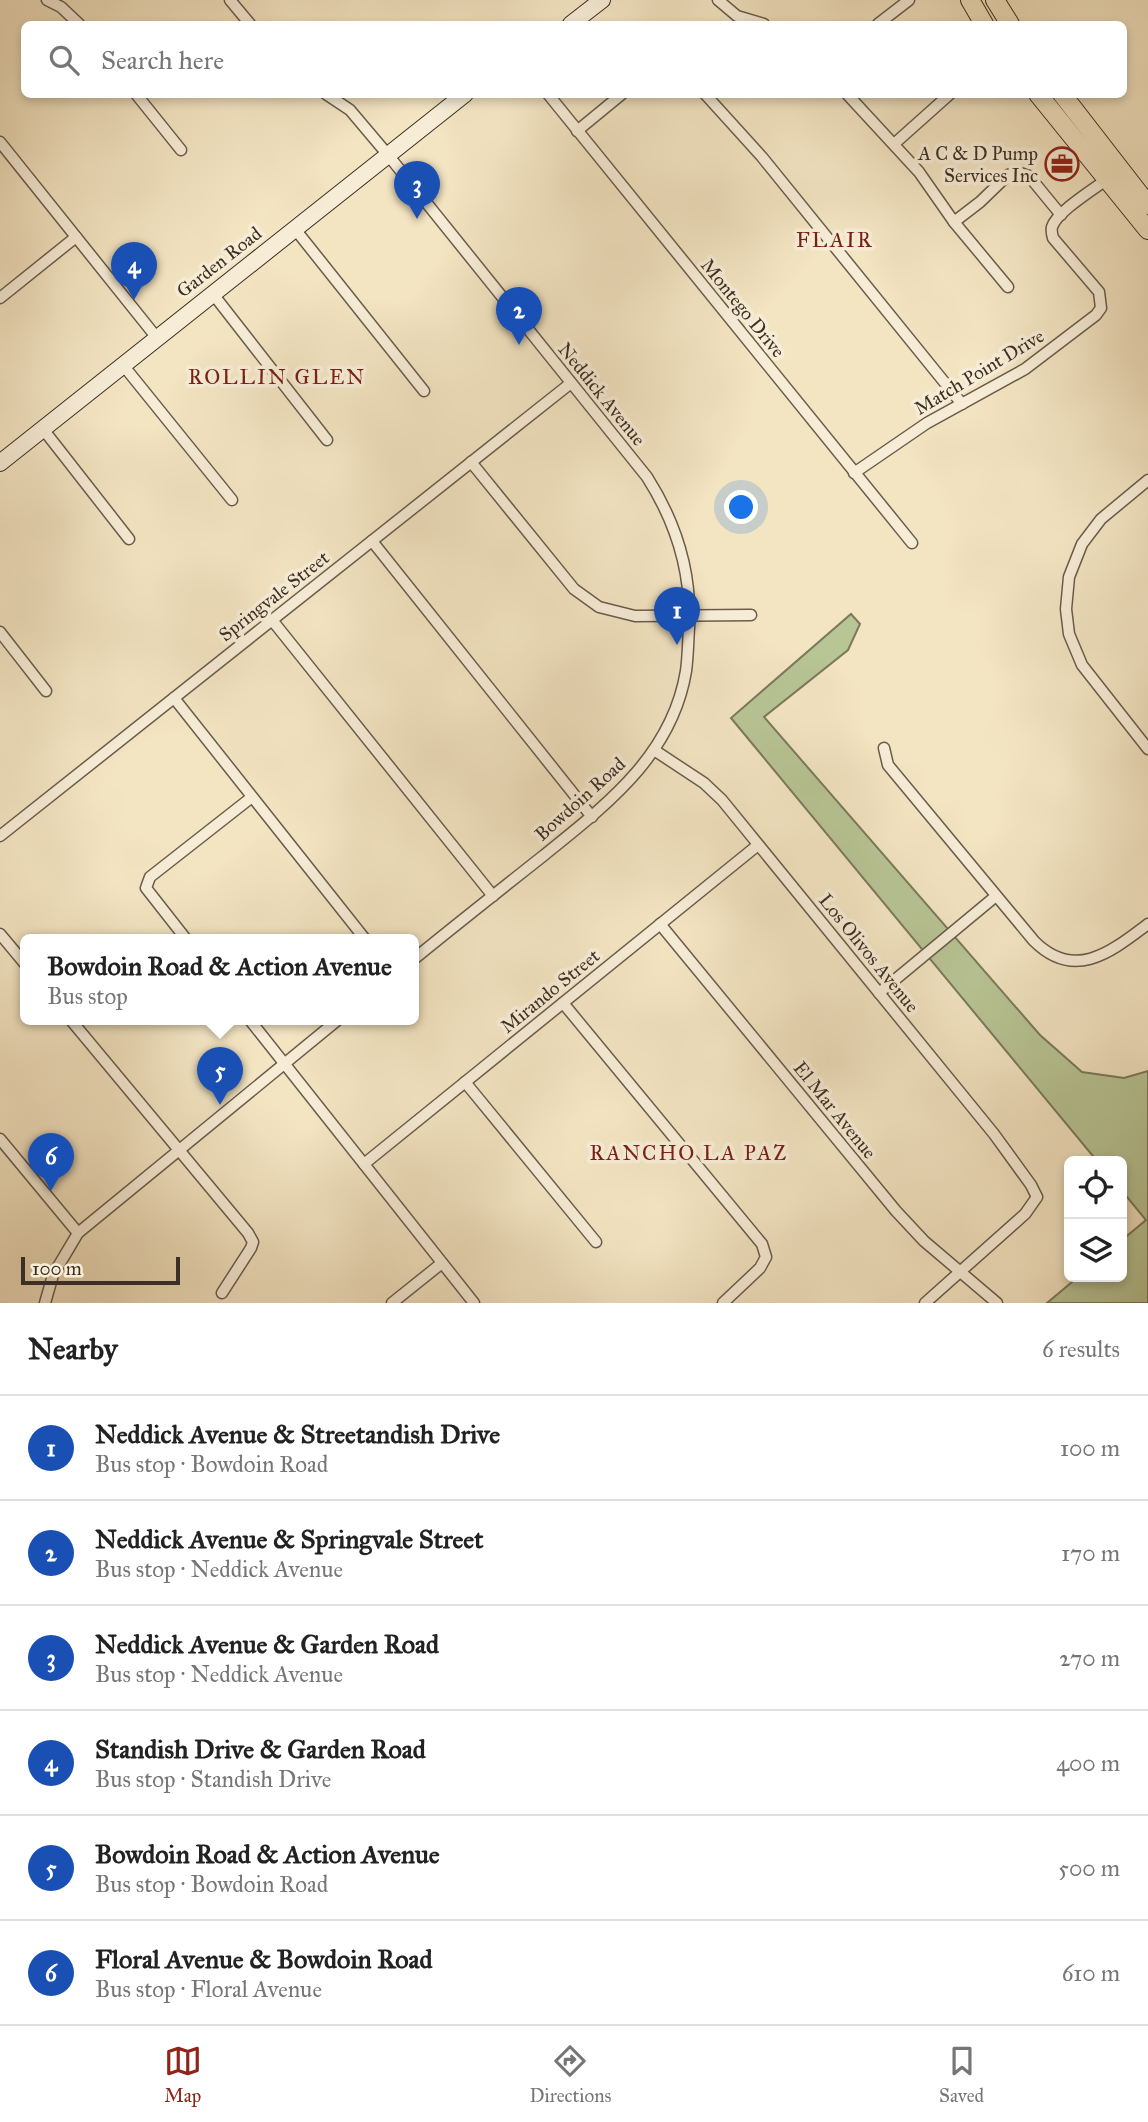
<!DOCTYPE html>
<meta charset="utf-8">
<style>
body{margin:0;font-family:"IM FELL Great Primer",serif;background:#f6f6f6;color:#222}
.controls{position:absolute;right:21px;bottom:21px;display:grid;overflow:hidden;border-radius:10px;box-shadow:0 4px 10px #0003}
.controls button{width:63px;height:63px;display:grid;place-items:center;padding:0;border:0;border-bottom:2px solid #e0e0e0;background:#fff;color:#222;font:35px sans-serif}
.scale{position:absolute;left:21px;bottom:18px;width:159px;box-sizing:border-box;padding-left:7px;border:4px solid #3c2f23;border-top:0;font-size:19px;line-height:24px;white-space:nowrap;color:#3c2f23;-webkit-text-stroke:5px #f7edd7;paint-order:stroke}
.you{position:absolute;left:742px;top:508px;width:24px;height:24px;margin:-18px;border:5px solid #fff;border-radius:50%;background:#1a73e8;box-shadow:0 0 0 10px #1a73e833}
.badge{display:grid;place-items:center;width:46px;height:46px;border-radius:50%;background:#8f2418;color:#fff;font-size:23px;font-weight:700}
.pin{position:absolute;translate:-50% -58px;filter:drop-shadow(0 2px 4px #0008)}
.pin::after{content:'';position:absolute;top:37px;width:24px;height:21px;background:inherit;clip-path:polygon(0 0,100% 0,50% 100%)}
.popup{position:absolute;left:20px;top:934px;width:399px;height:91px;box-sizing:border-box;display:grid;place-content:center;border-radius:10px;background:#fff;filter:drop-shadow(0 2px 5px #0005);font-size:23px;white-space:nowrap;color:#767676}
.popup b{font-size:26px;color:#222}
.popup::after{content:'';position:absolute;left:50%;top:100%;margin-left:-14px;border:14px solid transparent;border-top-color:#fff}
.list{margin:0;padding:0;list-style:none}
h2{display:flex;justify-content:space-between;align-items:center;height:91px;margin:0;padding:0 28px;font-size:30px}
h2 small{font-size:23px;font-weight:400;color:#767676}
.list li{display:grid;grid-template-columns:46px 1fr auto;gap:21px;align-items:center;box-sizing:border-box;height:105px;padding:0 28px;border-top:2px solid #e0e0e0}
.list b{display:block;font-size:26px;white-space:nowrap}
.list p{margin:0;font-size:23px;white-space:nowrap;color:#767676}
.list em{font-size:23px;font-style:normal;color:#767676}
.icon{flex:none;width:38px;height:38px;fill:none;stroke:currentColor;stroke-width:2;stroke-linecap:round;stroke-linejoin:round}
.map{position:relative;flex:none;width:1148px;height:1303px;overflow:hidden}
.search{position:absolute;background:#fff;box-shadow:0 4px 10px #0003;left:21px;right:21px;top:21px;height:77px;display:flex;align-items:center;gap:18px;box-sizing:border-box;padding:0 24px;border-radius:10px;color:#767676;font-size:26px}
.sheet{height:721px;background:#fff}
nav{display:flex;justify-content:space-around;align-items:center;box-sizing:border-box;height:98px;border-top:2px solid #e0e0e0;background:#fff;font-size:19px;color:#767676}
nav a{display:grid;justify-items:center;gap:4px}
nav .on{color:#8f2418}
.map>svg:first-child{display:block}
.green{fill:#b8c595;stroke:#7a7a5c;stroke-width:2}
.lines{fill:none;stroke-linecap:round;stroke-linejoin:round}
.street-casing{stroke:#6a5c4b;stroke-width:13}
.secondary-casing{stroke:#3c2f23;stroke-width:18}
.primary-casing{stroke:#3c2f23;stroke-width:20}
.street{stroke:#f7edd7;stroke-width:10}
.secondary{stroke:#f7edd7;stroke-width:16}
.primary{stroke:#f3e4c2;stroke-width:18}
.labels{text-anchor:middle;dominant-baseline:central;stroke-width:7;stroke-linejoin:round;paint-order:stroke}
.poi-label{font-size:19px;fill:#3c2f23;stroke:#f7edd7;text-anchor:end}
.street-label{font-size:19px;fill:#3c2f23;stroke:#f7edd7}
.neighbourhood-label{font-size:21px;letter-spacing:2px;fill:#7a1f14;stroke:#f7edd7}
</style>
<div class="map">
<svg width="1148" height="1303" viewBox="0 0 1148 1303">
<rect width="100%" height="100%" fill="#f3e4c2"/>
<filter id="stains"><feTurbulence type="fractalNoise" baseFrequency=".00286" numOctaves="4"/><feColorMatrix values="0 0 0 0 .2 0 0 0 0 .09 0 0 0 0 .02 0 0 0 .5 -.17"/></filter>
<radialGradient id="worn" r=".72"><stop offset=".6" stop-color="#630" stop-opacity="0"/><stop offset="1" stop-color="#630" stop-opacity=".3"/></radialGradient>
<polygon class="green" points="851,614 860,624 848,650 764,717 1040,1035 1082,1072 1124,1078 1148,1071 1148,1303 1047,1303 1078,1277 1122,1277 1122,1240 1146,1220 1122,1191 1122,1161 1097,1161 731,718"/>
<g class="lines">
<defs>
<g id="street">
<polyline points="47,0 61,7 79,24"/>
<polyline points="230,0 250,24"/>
<polyline points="718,0 737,16 764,24"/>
<polyline points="878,24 909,0"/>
<polyline points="136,94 181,150"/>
<path d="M326,94L350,110L388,155L647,477C677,524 692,573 689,628C688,642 688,657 686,671C672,756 606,805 543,856C500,890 457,924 414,959"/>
<polyline points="548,94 912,543"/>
<polyline points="705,94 762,157 962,404"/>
<polyline points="847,94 919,172 954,222 1008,287"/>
<polyline points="577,131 622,94"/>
<polyline points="0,142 157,338"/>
<polyline points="894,144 950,94"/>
<polyline points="954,222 980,202 1008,175 1017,172 1029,176 1061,215"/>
<polyline points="295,229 424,391"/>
<polyline points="213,294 327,440"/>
<polyline points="0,298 76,237"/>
<polyline points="123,365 232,500"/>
<polyline points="43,429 129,539"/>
<polyline points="471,462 574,589 599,607 635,616 751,615"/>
<path d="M854,473L927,423L1025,369L1096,315L1101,308L1099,292L1053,238C1052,234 1051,231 1052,227C1057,211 1096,188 1110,177"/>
<polyline points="1148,480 1101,519 1082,544 1069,577 1066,609 1069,634 1082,665 1148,749"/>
<polyline points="372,541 592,817"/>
<polyline points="272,620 493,896"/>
<polyline points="0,632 46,691"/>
<polyline points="174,698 365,939"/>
<path d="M884,748L888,765L1034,941C1075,982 1112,951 1148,924"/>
<polyline points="654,750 704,783 722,800 994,1134 1031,1185 1037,1197 1025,1214 925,1303"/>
<polyline points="0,836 571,383"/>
<polyline points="660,924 896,1211 924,1241 997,1303"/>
<polyline points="0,934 26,965"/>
<polyline points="186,939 146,888 150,877 252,797"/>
<polyline points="879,993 996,896"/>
<polyline points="563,1003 762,1244 766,1257 760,1268 723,1303"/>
<polyline points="70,1019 248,1233 253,1242 251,1248 222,1293"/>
<polyline points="249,1019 474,1303"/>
<polyline points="465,1082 596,1242"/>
<polyline points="0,1139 78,1233"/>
<polyline points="364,1164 758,845"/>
<polyline points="45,1303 53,1275 78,1233 339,1019"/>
<polyline points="392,1303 442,1263"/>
</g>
<g id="secondary">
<polyline points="571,24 602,0"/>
<polyline points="0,463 465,94"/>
</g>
<g id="primary">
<polyline points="970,0 984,24"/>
<polyline points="995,0 1010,24"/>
<polyline points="1038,94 1148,230"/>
<polyline points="1062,94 1148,205"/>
</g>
</defs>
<use href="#street" class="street-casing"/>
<use href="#secondary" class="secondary-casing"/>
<use href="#primary" class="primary-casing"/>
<use href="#street" class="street"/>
<use href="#secondary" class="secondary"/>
<use href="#primary" class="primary"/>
</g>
<defs>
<symbol id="office-ring" viewBox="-11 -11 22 22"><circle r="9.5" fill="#f7edd7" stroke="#8f2418" stroke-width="1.5"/><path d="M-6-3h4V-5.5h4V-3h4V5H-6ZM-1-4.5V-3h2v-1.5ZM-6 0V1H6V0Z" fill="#8f2418"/></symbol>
</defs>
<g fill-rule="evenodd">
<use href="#office-ring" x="1043" y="145" width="38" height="38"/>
</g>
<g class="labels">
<g class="poi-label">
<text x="1038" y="153">A C &amp; D Pump<tspan x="1038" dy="22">Services Inc</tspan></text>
</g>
<g class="street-label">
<text transform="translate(219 262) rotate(-38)">Garden Road</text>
<text transform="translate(743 308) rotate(51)">Montego Drive</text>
<text transform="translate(979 372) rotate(-31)">Match Point Drive</text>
<text transform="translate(602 394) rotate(51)">Neddick Avenue</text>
<text transform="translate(274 596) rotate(-38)">Springvale Street</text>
<text transform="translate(580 799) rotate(-42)">Bowdoin Road</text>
<text transform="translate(869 953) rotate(51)">Los Olivos Avenue</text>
<text transform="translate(550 991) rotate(-39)">Mirando Street</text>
<text transform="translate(835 1110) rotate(51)">El Mar Avenue</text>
</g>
<g class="neighbourhood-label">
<text x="835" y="240">FLAIR</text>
<text x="277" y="377">ROLLIN GLEN</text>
<text x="689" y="1153">RANCHO LA PAZ</text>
</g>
</g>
<rect width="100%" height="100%" filter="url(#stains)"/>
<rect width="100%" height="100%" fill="url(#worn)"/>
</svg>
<div class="controls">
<button><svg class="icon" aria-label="locate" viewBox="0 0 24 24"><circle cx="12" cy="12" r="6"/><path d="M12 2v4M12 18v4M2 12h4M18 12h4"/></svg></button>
<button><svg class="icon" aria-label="layers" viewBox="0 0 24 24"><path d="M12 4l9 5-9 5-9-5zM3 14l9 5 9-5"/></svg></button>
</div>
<div class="scale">100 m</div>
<div class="you"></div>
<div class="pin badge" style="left:677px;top:645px;background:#1a4fb4">1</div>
<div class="pin badge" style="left:519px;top:345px;background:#1a4fb4">2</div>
<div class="pin badge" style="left:417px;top:219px;background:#1a4fb4">3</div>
<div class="pin badge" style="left:134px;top:300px;background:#1a4fb4">4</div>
<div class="pin badge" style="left:220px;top:1105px;background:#1a4fb4">5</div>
<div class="popup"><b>Bowdoin Road &amp; Action Avenue</b>Bus stop</div>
<div class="pin badge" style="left:51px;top:1191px;background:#1a4fb4">6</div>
<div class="search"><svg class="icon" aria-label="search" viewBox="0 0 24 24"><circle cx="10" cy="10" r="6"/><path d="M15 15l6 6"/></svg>Search here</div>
</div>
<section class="sheet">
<h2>Nearby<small>6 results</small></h2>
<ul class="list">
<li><span class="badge" style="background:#1a4fb4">1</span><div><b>Neddick Avenue &amp; Streetandish Drive</b><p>Bus stop · Bowdoin Road</p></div><em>100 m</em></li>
<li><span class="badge" style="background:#1a4fb4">2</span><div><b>Neddick Avenue &amp; Springvale Street</b><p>Bus stop · Neddick Avenue</p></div><em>170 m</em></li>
<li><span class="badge" style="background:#1a4fb4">3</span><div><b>Neddick Avenue &amp; Garden Road</b><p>Bus stop · Neddick Avenue</p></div><em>270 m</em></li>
<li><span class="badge" style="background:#1a4fb4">4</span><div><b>Standish Drive &amp; Garden Road</b><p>Bus stop · Standish Drive</p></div><em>400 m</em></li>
<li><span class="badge" style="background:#1a4fb4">5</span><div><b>Bowdoin Road &amp; Action Avenue</b><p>Bus stop · Bowdoin Road</p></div><em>500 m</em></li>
<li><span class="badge" style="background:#1a4fb4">6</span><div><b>Floral Avenue &amp; Bowdoin Road</b><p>Bus stop · Floral Avenue</p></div><em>610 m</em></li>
</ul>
</section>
<nav>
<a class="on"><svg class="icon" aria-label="map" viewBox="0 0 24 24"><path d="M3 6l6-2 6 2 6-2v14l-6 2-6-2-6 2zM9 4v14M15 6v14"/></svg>Map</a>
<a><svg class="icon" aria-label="directions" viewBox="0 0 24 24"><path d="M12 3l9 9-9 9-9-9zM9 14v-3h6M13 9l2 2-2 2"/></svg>Directions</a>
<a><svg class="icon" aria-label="saved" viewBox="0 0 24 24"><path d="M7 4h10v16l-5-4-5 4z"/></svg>Saved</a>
</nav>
